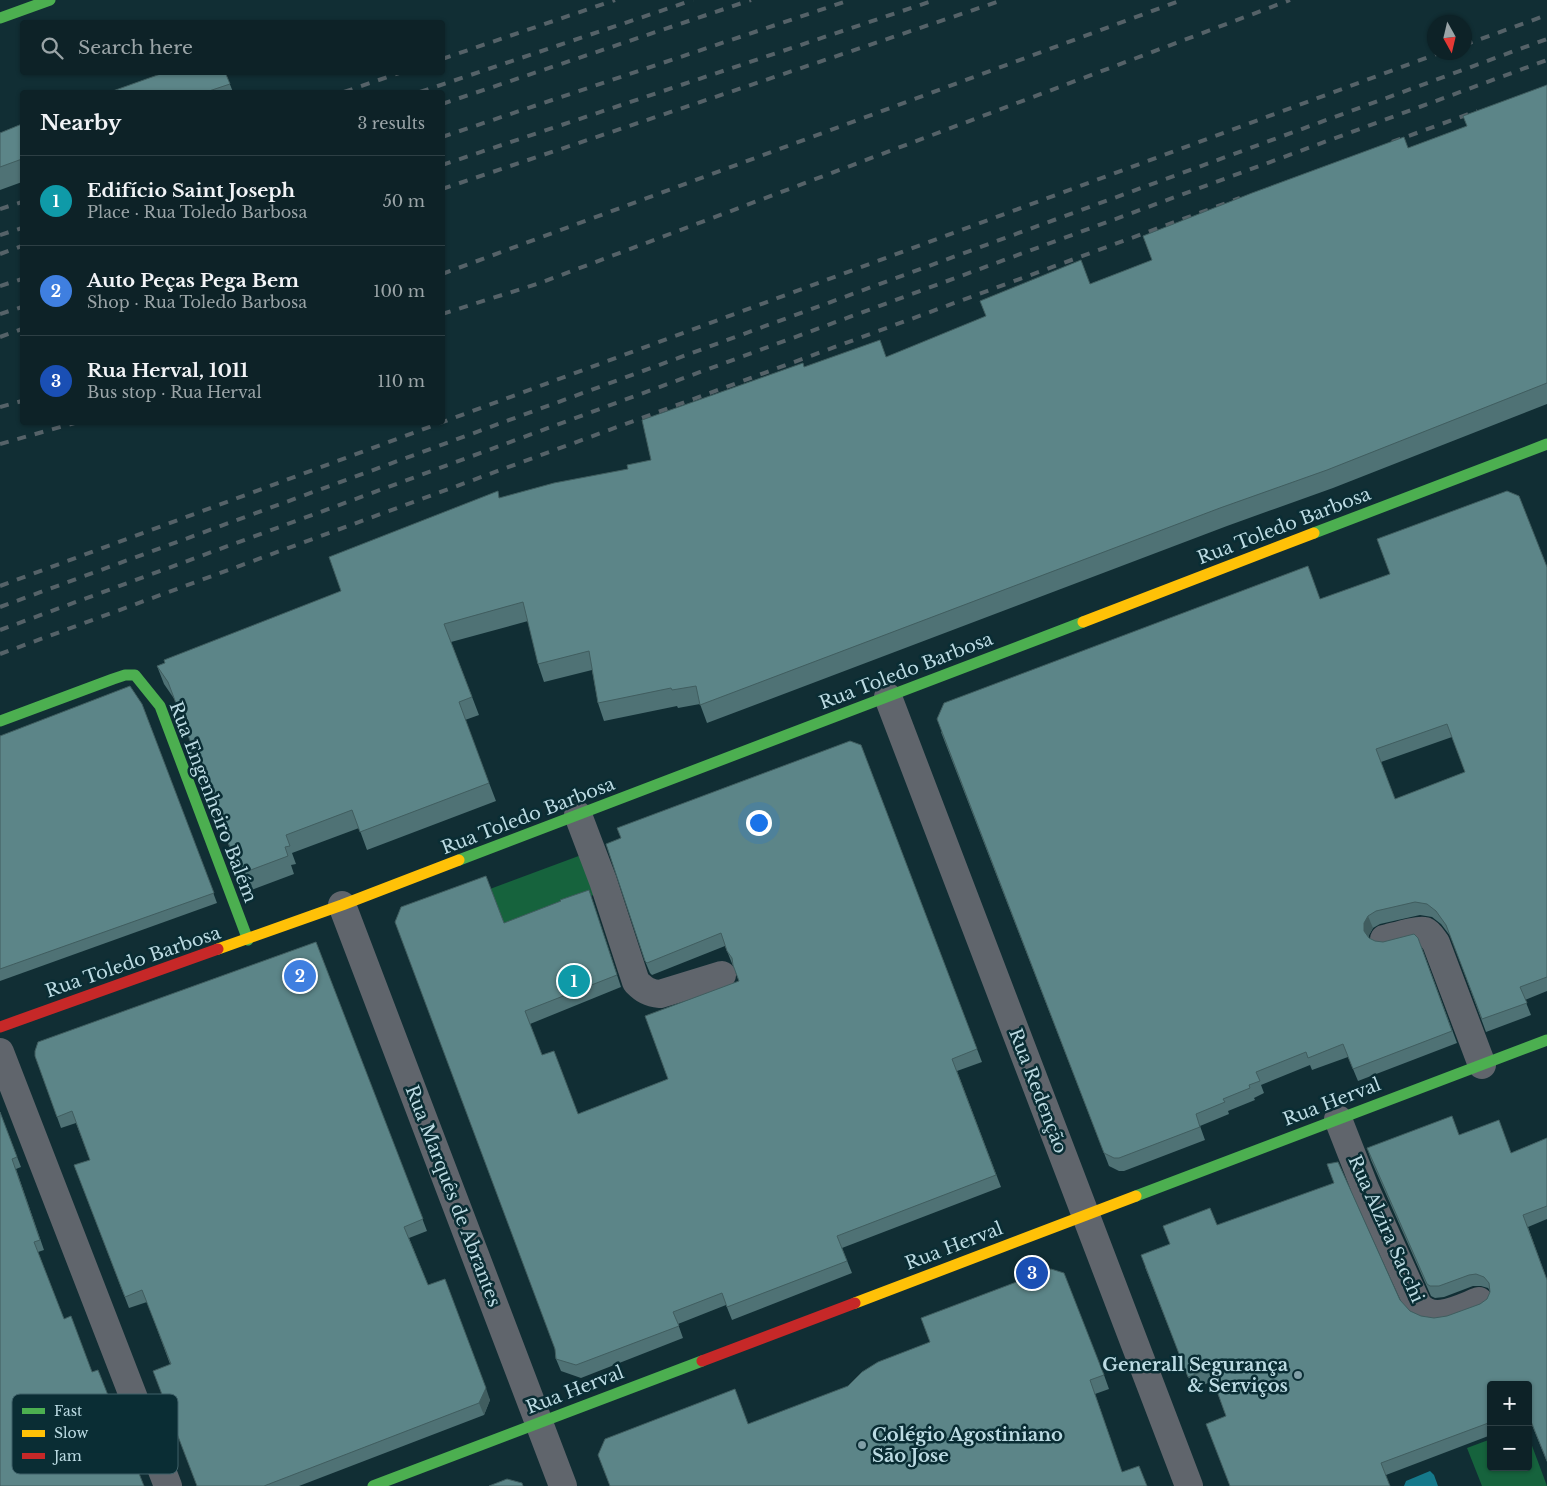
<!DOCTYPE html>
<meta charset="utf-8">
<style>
body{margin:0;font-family:"Libre Baskerville",serif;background:#162a2f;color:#f1f3f6}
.controls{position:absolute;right:15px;bottom:15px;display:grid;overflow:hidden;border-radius:5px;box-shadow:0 1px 4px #0004}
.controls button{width:45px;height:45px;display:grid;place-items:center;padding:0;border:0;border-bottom:1px solid #2d3f44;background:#0d2227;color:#f1f3f6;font:25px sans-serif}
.compass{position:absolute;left:1427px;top:15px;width:45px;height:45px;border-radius:50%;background:#0d2227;box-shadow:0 1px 4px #0004;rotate:172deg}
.you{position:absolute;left:758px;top:822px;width:18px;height:18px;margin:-12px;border:4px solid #fff;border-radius:50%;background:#1a73e8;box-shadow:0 0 0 8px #1a73e833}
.badge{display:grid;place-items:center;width:32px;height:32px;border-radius:50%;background:#809ea6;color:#fff;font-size:16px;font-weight:700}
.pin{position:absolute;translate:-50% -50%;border:2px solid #fff;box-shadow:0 1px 5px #0006}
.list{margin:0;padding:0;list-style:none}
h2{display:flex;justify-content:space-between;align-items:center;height:65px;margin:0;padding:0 20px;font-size:21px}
h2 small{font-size:16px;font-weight:400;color:#9aa4a7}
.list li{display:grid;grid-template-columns:32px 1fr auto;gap:15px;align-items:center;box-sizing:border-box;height:90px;padding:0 20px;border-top:1px solid #2d3f44}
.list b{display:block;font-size:19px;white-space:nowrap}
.list p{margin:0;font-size:16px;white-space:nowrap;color:#9aa4a7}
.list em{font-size:16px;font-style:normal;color:#9aa4a7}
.icon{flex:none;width:28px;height:28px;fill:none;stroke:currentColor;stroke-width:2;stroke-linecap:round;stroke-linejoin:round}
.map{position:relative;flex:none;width:1547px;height:1486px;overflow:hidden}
.search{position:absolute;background:#0d2227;box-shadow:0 1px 4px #0004;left:20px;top:20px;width:425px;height:55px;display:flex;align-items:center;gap:12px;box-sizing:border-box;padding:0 18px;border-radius:5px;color:#9aa4a7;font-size:19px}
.panel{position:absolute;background:#0d2227;box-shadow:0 1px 4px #0004;left:20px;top:90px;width:425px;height:335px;border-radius:5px}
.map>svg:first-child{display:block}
.green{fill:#16633d}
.water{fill:#15798b}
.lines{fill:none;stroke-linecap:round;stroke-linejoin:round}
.street{stroke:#60656c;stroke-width:28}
.fast{stroke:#4caf50;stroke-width:11}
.slow{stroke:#ffc107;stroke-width:11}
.jam{stroke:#c62828;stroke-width:11}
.rail{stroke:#556268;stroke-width:4;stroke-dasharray:9 9;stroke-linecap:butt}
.wall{fill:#4f7275;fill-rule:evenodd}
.shaded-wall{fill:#405d5f}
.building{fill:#5c8588;stroke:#405d5f;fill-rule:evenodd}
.poi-dot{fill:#809ea6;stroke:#0a2d34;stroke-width:2}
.labels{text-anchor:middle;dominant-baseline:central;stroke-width:5;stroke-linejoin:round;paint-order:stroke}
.street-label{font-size:18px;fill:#bcdbe3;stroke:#0a2d34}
.poi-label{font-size:18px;font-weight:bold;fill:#bcdbe3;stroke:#0a2d34;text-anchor:end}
.key{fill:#0a2d34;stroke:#3f6169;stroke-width:1}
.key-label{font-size:14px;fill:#bcdbe3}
</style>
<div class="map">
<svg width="1547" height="1486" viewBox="0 0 1547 1486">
<rect width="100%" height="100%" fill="#112e34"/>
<g class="green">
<polygon points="584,854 599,893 505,927 490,889"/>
<polygon points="1528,1435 1547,1486 1482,1486 1467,1448 1491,1439 1491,1467 1528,1467"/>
</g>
<polygon class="water" points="1430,1471 1434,1475 1438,1486 1404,1486 1406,1481"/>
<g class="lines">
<g class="street">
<polyline points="888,697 1189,1486"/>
<path d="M578,815L603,881L636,982C644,990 649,993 660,994L722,975"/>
<polyline points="342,905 563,1486"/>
<path d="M1384,939C1393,937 1417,929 1425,931C1430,933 1433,939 1436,943L1482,1065"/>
<polyline points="0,1052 168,1486"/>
<path d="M1338,1119L1365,1188L1418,1305C1433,1324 1460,1308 1479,1301"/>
</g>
<g class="fast">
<polyline points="0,18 50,0"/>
<polyline points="1314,533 1547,444"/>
<polyline points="0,721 113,679 125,675 135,675 160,706 248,940"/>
<polyline points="459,860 1083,622"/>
<polyline points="1136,1196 1547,1040"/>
<polyline points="373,1486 702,1361"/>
</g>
<g class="slow">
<polyline points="1083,622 1314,533"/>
<polyline points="218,949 342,905 459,860"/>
<polyline points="855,1303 1136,1196"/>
</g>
<g class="jam">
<polyline points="0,1027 218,949"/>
<polyline points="702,1361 855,1303"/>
</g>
<g class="rail">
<polyline points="1464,45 1547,15"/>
<polyline points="442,59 615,0"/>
<polyline points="344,92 402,72"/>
<polyline points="420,92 693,0"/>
<polyline points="442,104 751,0"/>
<polyline points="442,137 850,0"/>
<polyline points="1392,142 1477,111"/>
<polyline points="442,165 935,0"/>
<polyline points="442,189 1003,0"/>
<polyline points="0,209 22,202"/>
<polyline points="0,235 22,228"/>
<polyline points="0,254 22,246"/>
<polyline points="442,274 1182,0"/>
<polyline points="0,286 22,279"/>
<polyline points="0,314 22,307"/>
<polyline points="442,314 540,283 1290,0"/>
<polyline points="0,337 22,329"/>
<polyline points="0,407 22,401"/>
<polyline points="0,444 78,422"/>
<polyline points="0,586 1442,52"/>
<polyline points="0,607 1547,39"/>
<polyline points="0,630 1547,60"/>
<polyline points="0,654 1240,198"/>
</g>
</g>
<g class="wall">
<polygon points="225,72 233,92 110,92"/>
<polygon points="1547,85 1547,404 1333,488 1227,526 707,723 700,704 678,708 677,706 604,721 598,703 592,670 544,682 538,664 528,621 451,642 479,715 465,720 496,801 367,850 359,828 292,853 296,864 291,865 294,874 246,892 175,700 164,684 157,666 341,591 500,498 628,469 651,460 804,367 886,357 1090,284 1152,260 1143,236 1408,148 1467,126"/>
<polygon points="22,124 22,182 0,190 0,133"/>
<path d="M1547,567V991L1525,1000L1531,1015L1486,1032L1451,937L1441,924L1432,917L1420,915L1380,924L1373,928L1369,935V938L1375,941L1383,942L1418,938L1457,1043L1358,1081L1348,1057L1312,1070L1310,1065L1261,1085L1264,1093L1254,1098L1255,1100L1228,1111L1229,1114L1200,1126L1205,1140L1124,1171H1119L1109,1166L941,732L1320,599ZM1452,737L1465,772L1395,799L1381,762Z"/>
<polygon points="142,704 217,903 0,981 0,736"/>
<polygon points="861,745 982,1062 957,1071 1001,1187 842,1248 852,1273 732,1320 726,1305 678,1324 683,1338 581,1378 561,1371 556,1359 504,923 593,902 621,987 530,1024 542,1055 578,1114 668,1079 739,981 725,946 652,975 650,973 645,961"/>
<polygon points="316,942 427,1231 409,1238 428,1285 490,1400 484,1415 299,1486 197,1486 170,1364 147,1302 129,1308 74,1165 90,1160 76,1123 61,1128 35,1056"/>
<polygon points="0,1112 21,1167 16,1169 44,1250 38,1252 64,1319 92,1372 0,1486"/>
<polygon points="1459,1135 1511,1153 1547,1138 1547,1219 1528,1227 1547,1280 1547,1462 1530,1420 1528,1421 1528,1385 1491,1385 1491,1435 1386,1475 1226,1416 1213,1381 1193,1389 1145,1267 1170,1244 1163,1226 1217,1225 1400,1300 1410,1311 1421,1316 1434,1318 1447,1316 1480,1304 1487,1299 1490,1292 1490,1291 1488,1288 1481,1286 1473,1286 1444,1297 1435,1298 1431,1296 1371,1160 1367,1148"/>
<polygon points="1104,1375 1109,1389 1095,1394 1122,1472 748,1424"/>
</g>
<g class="shaded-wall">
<polygon points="1368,916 1373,928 1369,935 1369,943 1364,931 1364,923"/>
<polygon points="486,1388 490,1400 484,1415 479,1403"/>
</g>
<g class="building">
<polygon points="166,72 225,72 230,84 206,92 110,92"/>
<polygon points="1547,85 1547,383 1327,470 1220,508 700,705 696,686 672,690 671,688 598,703 589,651 538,664 523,602 444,624 472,697 459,702 489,783 360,832 352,810 286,835 290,846 285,847 288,856 240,874 168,682 157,666 165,663 164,660 341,591 329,557 498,491 499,498 554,483 628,469 627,465 651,460 642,420 803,363 804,367 880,340 886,357 986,316 980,301 1081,260 1090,284 1152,260 1143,236 1252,193 1404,137 1408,148 1467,126 1463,116"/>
<polygon points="22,124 22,159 0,167 0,133"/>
<path d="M1507,491L1519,496L1547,567V977L1520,987L1527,1003L1482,1019L1446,925L1436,911L1427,904L1415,902L1376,911L1368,916L1364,923V931L1369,938L1375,941L1383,942L1414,934L1418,938L1452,1031L1353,1069L1343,1044L1308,1058L1306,1052L1256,1072L1260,1081L1249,1085L1250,1088L1223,1099L1225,1102L1196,1114L1200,1127L1119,1158H1114L1104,1153L937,719L944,703L1308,566L1320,599L1390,574L1377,539ZM1447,724L1465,772L1395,799L1376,749Z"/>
<polygon points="130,686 142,704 214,893 0,969 0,736"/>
<polygon points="850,741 861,745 977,1049 952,1059 996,1175 837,1236 847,1261 727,1307 722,1293 673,1312 679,1326 576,1365 556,1359 555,1349 395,922 401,907 486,876 504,923 561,901 560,900 589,890 617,975 525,1011 542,1055 554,1051 578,1114 668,1079 645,1016 739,981 733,965 732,958 727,951 721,933 647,963 645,961 606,844 621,838 617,828"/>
<polygon points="316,942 423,1219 404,1227 428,1285 445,1279 486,1388 479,1403 264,1486 197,1486 153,1371 171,1364 142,1290 125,1297 74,1165 90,1160 72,1111 57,1117 35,1056 35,1051 38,1042"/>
<polygon points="0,1112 17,1157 12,1159 40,1240 34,1242 64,1319 71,1316 92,1372 98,1370 144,1486 0,1486"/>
<polygon points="1452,1116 1459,1135 1499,1120 1511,1153 1547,1138 1547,1206 1523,1215 1547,1280 1547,1461 1528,1414 1528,1385 1491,1385 1491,1422 1381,1463 1390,1486 1230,1486 1206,1424 1226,1416 1209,1369 1188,1377 1141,1255 1170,1244 1163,1226 1210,1208 1217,1225 1334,1183 1327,1164 1338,1162 1400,1300 1410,1311 1421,1316 1434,1318 1447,1316 1480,1304 1487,1299 1490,1292 1489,1283 1484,1277 1476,1274 1469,1275 1439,1286 1430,1286 1427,1284 1367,1148"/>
<polygon points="1051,1269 1064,1273 1104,1375 1090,1380 1122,1472 1139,1466 1147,1486 610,1486 598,1455 605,1439 735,1389 748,1424 848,1386 862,1372 878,1362 930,1342 921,1318"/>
<polygon points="507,1479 522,1483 523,1486 489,1486"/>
</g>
<g class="poi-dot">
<circle cx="1298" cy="1375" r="5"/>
<circle cx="862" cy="1445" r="5"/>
</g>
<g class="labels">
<g class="street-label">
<text transform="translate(1284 526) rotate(-21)">Rua Toledo Barbosa</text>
<text transform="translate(906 671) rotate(-21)">Rua Toledo Barbosa</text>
<text transform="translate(213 802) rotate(69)">Rua Engenheiro Balém</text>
<text transform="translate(528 816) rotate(-21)">Rua Toledo Barbosa</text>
<text transform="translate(133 962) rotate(-19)">Rua Toledo Barbosa</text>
<text transform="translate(1038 1091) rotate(69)">Rua Redenção</text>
<text transform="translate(1332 1102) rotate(-21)">Rua Herval</text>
<text transform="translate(453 1196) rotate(69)">Rua Marquês de Abrantes</text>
<text transform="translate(1386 1229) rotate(66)">Rua Alzira Sacchi</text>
<text transform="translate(954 1246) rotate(-21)">Rua Herval</text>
<text transform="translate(575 1390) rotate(-21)">Rua Herval</text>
</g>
<g class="poi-label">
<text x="1288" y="1365">Generall Segurança<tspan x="1288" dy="21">&amp; Serviços</tspan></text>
<text x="872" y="1435" text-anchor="start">Colégio Agostiniano<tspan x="872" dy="21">São Jose</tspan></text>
</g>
</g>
<rect x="12" y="1394" width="166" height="80" rx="8" class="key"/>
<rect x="22" y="1408" width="23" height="6" fill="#4caf50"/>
<rect x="22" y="1430" width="23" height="7" fill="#ffc107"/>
<rect x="22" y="1453" width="23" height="6" fill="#c62828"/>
<g class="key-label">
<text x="54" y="1416">Fast</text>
<text x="54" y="1438">Slow</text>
<text x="54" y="1461">Jam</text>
</g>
</svg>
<div class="controls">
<button>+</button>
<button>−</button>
</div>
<svg class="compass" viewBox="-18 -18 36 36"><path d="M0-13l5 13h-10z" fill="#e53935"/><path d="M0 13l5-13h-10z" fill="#9aa4a7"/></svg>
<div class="you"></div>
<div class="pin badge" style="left:574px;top:981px;background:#0f9aa8">1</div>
<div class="pin badge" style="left:300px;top:976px;background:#3f7fe0">2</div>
<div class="pin badge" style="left:1032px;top:1273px;background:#1a4fb4">3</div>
<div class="search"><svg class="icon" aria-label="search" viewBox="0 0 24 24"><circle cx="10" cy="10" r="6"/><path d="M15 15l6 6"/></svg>Search here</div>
<section class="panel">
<h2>Nearby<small>3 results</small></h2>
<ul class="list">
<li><span class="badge" style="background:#0f9aa8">1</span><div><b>Edifício Saint Joseph</b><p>Place · Rua Toledo Barbosa</p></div><em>50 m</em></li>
<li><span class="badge" style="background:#3f7fe0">2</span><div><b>Auto Peças Pega Bem</b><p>Shop · Rua Toledo Barbosa</p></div><em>100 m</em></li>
<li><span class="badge" style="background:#1a4fb4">3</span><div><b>Rua Herval, 1011</b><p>Bus stop · Rua Herval</p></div><em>110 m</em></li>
</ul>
</section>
</div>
